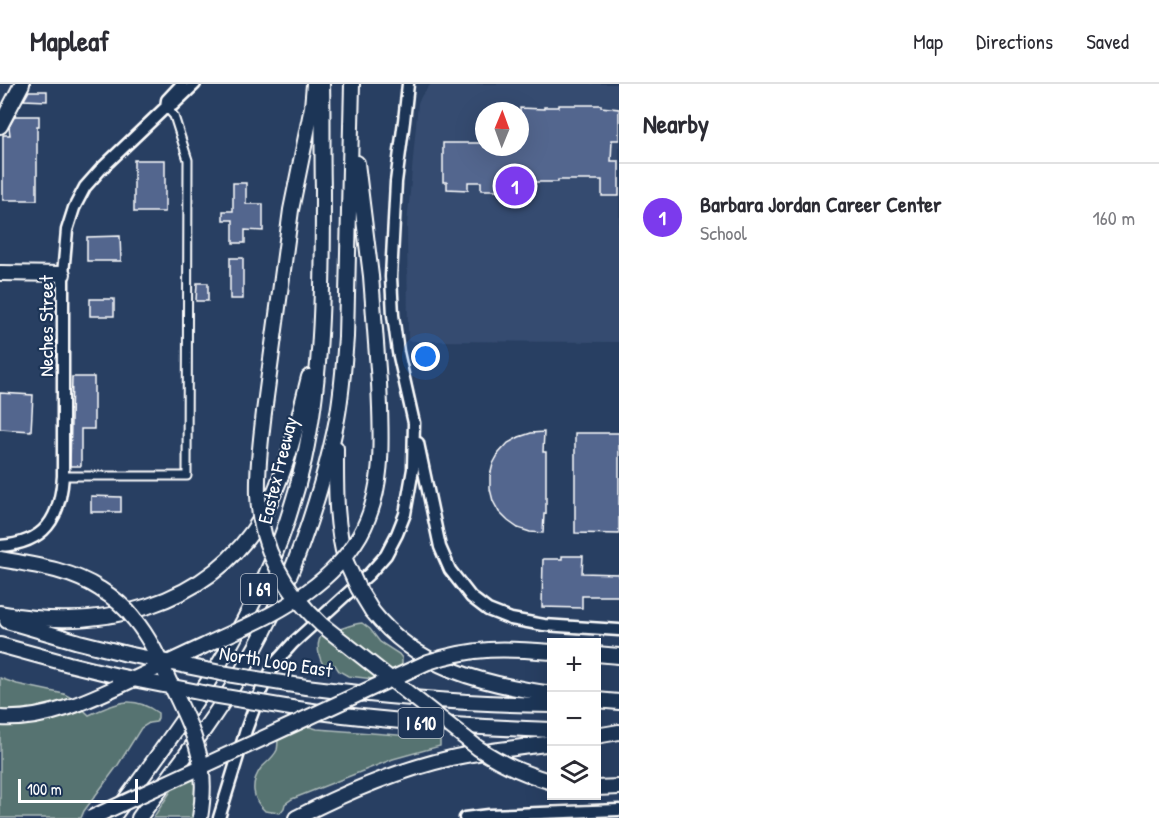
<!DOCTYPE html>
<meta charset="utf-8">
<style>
body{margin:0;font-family:"Patrick Hand",sans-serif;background:#f2f2f3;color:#2b2b33}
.controls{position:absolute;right:18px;bottom:18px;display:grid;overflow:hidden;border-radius:0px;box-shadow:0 6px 24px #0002}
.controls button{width:54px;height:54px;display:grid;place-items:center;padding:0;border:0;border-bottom:2px solid #e1e1e2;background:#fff;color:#2b2b33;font:30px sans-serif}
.compass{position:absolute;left:475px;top:18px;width:54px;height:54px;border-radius:50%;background:#fff;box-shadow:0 6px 24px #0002;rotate:1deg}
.scale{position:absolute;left:18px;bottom:15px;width:120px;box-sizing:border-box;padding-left:6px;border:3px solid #fff;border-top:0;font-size:16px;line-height:21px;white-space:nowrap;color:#fff;-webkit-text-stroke:4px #1d3557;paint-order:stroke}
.you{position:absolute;left:426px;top:273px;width:21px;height:21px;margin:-15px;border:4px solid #fff;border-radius:50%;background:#1a73e8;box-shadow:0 0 0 9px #1a73e833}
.badge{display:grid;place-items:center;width:39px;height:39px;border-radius:50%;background:#7c3aed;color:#fff;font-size:20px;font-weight:700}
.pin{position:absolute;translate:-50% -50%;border:3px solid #fff;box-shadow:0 2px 6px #0006}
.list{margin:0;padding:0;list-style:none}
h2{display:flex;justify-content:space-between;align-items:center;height:78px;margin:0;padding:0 24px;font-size:26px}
h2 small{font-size:20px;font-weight:400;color:#7c7c81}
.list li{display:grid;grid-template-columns:39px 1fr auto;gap:18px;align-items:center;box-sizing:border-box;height:108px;padding:0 24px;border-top:2px solid #e1e1e2}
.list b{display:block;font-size:22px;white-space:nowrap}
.list p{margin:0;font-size:20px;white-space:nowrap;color:#7c7c81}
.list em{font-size:20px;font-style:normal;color:#7c7c81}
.icon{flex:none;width:33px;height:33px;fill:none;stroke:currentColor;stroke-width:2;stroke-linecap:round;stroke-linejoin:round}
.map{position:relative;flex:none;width:619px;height:734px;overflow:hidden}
header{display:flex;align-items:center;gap:36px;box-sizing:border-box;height:84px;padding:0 30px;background:#fff;border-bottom:2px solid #e1e1e2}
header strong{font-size:28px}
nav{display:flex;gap:33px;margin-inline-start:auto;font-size:21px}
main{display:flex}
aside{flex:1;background:#fff}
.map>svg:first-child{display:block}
.built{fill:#354b6f;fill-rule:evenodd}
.green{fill:#577371;stroke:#abb9b8;stroke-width:1.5}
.building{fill:#53668e;stroke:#fff;stroke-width:1.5}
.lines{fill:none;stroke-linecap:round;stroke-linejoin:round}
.street-casing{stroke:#fff;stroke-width:11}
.secondary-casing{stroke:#fff;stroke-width:15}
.highway-casing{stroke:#fff;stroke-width:18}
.street{stroke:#1d3557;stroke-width:7}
.secondary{stroke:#1d3557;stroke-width:10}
.highway{stroke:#1d3557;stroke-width:14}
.highway-bridge-casing{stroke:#fff;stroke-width:18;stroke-linecap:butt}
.highway-bridge{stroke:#1d3557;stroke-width:14}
.labels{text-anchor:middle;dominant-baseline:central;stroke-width:4.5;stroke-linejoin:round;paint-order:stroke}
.shield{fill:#1d3557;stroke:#bbc2cd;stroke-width:1.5}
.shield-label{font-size:18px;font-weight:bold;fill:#fff}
.street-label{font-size:20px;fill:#fff;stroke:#1d3557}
</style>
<header>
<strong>Mapleaf</strong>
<nav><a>Map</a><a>Directions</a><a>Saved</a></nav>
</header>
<main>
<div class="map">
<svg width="619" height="734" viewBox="0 0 619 734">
<rect width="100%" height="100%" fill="#283f62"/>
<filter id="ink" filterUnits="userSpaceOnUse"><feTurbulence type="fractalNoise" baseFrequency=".0167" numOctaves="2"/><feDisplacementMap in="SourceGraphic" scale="12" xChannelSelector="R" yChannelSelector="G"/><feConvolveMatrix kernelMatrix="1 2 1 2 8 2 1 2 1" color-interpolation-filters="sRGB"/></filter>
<g filter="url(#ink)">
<path class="built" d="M431,0H619V258L408,257L407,141L418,19L422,11ZM484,27H520V63H484Z"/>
<g class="green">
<path d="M362,539L370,545L380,558L399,570L402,574V584L382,596L348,592L339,587L335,581L326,584C319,577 313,556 325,549C328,547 331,548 334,547C344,544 352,540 362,539Z"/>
<path d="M0,594L17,600L64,610L70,613L89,631C116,619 132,610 158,629V634L156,638L149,639L141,644L118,681L84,727L81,734H0Z"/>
<path d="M303,641L317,645L438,654L440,655V662L393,675L292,715L285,720L284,724L280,729L265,727C252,715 250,699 261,684C266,679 274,673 277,666C278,662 278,656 278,652Z"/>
<path d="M193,678C198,698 197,715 193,734H153L173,704Z"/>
</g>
<g class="building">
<polygon points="29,7 47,7 47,17 24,16"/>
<polygon points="559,21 601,21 601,23 619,25 619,56 612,56 611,77 619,77 619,112 602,112 602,96 558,96 558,98 534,98 534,106 481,106 481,98 468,98 468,106 447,105 447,98 443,98 443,59 484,59 484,63 520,63 520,24 544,25 544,23 559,23"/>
<polygon points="15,32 39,32 39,42 37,42 37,116 3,116 3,51 10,51 9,43"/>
<rect x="134" y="76" width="31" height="52"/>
<polygon points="233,99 246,99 246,120 263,120 263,147 245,146 245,159 233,159 233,136 223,136 223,127 233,127"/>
<polygon points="120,152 121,177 87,177 87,153"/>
<rect x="230" y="174" width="13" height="41"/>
<polygon points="197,199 208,199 208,217 196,217"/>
<rect x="90" y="215" width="24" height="17"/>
<polygon points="72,293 94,293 94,345 81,345 81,382 70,382"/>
<polygon points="0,309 33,311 31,347 0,345"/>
<polygon points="544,348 543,368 546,368 546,430 544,430 543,449 530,448 518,444 508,437 499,428 493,417 490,405 490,392 493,380 499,369 508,359 519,353 531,349"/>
<polygon points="575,349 619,349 619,450 575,449"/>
<polygon points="91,412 121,413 121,428 91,428"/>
<polygon points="562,472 583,472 582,489 619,490 619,512 582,512 582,524 542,523 543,475 562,475"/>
</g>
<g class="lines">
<defs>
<polyline id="street" points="63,392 187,392 188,76 174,32 166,23"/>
<g id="secondary">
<polyline points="166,23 167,16 182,0"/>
<polyline points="418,359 440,463 450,486 471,513 488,526 511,535 544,541 619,546"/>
<path d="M0,462C45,459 60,435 63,392V190L67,146L74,124L85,103L101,85L166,23L173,21L195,0"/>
<polyline points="219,734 246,646 260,609 275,579 293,559 369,490 386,471 397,450 405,430 413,385 414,339 398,268 393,231 391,193 396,98 404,37 408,0"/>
<polyline points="465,734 489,731 619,726"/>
</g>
<g id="highway">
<polyline points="0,42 22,0"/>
<polyline points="357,79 371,192 379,299"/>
<polyline points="0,189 63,190"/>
<polyline points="264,328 291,126 312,23 314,0"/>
<path d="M336,364C336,402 335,441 346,478"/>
<path d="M372,527C417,584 482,600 552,610"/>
<path d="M0,529C99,548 209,524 263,431C287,389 297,340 309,293"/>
<polyline points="7,537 79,558 127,570"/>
<polyline points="0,561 69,580 118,592"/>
<polyline points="596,570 619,572"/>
<path d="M306,603C387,613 469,620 552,621"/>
<polyline points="596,616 619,618"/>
<path d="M291,624C378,637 464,643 552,646"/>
<polyline points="596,652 619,648"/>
<polyline points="596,704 619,703"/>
<path d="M112,734C169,657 226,581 265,493C282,456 295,416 304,376C323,289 323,193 323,105C322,70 323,35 322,0"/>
<path d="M139,734C174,686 211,640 241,589C277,529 303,464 322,397C328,376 333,356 337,335C342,308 344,281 346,253L352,0"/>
<path d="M296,734C346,708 395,687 451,674C482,667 519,664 552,659"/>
</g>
</defs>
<use href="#street" class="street-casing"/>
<use href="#secondary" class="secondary-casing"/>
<use href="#highway" class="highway-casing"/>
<use href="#street" class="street"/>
<use href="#secondary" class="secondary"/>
<use href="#highway" class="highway"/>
<defs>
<g id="highway-bridge">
<path d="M264,328C261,355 257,383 258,411C260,463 284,506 322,541L478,664C501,680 525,690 552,698"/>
<path d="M0,475C34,481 71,486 100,505C113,513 125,523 134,535C150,554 160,577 170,599C182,624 196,651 201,680C204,698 203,716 200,734"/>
<polyline points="346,478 358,504 372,527"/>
<polyline points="127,570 221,589 306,603"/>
<polyline points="118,592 213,611 291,624"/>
<path d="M0,634C47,637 92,615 134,595C157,584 180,573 204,562C239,545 277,531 308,507C329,492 347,473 360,451C386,405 381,350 379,299"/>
<path d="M91,734L428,578C474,563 504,564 552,568"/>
</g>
</defs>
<use href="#highway-bridge" class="highway-bridge-casing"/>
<use href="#highway-bridge" class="highway-bridge"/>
</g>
</g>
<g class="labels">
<g class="shield">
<rect x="241" y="490" width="36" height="30" rx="4.5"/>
<rect x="398.5" y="624" width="45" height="30" rx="4.5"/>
</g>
<g class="shield-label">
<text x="259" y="505">I 69</text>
<text x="421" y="639">I 610</text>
</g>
<g class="street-label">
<text transform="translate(45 242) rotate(-90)">Neches Street</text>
<text transform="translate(277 386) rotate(-76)">Eastex Freeway</text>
<text transform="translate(276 577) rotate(9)">North Loop East</text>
</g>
</g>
</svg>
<div class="controls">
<button>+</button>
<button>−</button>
<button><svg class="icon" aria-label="layers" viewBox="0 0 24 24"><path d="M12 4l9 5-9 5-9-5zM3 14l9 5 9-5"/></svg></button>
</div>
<svg class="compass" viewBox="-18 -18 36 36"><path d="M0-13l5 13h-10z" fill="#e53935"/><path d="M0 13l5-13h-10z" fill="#7c7c81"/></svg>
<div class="scale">100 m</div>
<div class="you"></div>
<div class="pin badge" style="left:515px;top:102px">1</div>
</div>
<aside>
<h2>Nearby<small></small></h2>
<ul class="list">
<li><span class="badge">1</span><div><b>Barbara Jordan Career Center</b><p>School</p></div><em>160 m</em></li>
</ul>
</aside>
</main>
